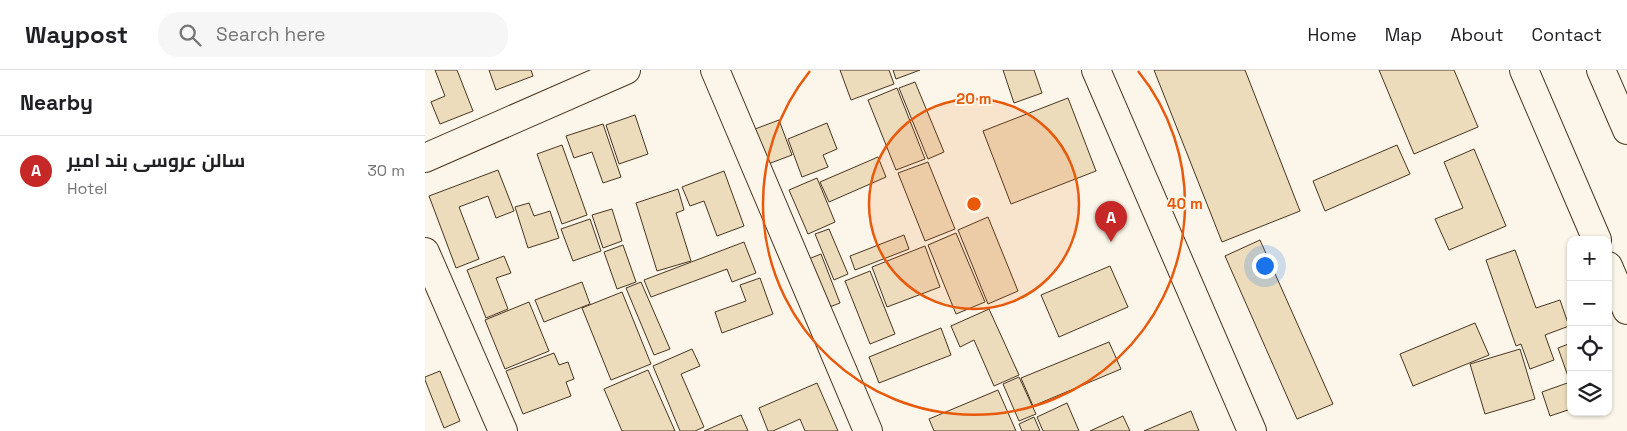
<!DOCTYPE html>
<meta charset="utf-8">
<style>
body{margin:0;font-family:"Space Grotesk",Cairo,sans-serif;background:#f6f6f6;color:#202124}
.controls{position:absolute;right:15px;bottom:15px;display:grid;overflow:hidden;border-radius:10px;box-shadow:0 1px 4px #0004}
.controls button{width:45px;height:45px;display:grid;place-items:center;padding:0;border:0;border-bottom:1px solid #e0e0e0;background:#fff;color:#202124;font:25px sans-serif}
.you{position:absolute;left:839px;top:195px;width:18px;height:18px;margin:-12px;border:4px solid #fff;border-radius:50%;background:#1a73e8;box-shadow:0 0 0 8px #1a73e833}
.badge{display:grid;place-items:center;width:32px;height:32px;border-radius:50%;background:#c62828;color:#fff;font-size:16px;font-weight:700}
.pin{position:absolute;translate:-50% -41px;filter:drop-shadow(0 1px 2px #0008)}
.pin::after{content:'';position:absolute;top:26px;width:18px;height:15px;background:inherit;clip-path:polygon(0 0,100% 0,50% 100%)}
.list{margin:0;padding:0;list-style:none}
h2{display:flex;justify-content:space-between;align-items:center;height:65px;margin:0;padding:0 20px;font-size:21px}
h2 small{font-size:16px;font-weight:400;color:#757577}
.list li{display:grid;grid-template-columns:32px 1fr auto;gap:15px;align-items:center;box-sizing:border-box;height:70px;padding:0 20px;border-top:1px solid #e0e0e0}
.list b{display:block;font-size:19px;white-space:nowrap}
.list p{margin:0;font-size:16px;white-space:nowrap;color:#757577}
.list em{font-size:16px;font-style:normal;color:#757577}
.icon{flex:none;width:28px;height:28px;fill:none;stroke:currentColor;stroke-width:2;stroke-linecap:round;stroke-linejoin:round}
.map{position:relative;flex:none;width:1202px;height:361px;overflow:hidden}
header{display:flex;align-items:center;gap:30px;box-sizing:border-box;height:70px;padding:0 25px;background:#fff;border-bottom:1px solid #e0e0e0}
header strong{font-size:24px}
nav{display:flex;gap:28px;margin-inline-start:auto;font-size:18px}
.search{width:350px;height:45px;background:#f6f6f6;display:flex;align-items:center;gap:12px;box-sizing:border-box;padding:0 18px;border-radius:20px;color:#757577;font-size:19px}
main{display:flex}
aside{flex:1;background:#fff}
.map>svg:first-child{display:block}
.building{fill:#ecdcbc;stroke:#4a3520}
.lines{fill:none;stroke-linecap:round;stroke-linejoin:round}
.minor-casing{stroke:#4a3520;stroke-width:30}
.secondary-casing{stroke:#4a3520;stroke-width:30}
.minor{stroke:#fbf6e9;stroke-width:28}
.secondary{stroke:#fbf6e9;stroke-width:28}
.ring{fill:none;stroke:#e8590c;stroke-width:2.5}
.centre{fill:#e8590c;stroke:#fbf6e9;stroke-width:2.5}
.ring-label{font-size:15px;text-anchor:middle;font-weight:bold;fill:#e8590c;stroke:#fbf6e9;stroke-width:4;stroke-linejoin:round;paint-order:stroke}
</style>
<header>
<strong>Waypost</strong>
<div class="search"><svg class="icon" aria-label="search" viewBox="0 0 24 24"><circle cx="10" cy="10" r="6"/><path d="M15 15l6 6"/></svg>Search here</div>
<nav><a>Home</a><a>Map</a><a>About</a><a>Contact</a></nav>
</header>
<main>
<aside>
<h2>Nearby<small></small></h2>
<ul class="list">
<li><span class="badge">A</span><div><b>سالن عروسی بند امیر</b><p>Hotel</p></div><em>30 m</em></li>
</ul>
</aside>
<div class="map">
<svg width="1202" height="361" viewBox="0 0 1202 361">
<rect width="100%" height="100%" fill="#fbf6e9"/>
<g class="building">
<polygon points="10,0 32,0 48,41 15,54 6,32 20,26"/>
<polygon points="64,0 106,0 108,6 71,20"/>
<polygon points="415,0 464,0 469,14 426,30"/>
<polygon points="468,0 495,0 471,9"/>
<polygon points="578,0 609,0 617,23 589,33"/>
<polygon points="729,0 820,0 875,141 797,172"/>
<polygon points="954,0 1029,0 1053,57 989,84"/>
<polygon points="490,12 519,82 503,89 474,18"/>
<polygon points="472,18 500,89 471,100 443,30"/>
<polygon points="643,28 671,101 586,134 558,61"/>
<polygon points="210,45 223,84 194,94 181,55"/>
<polygon points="354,50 367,85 343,94 330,59"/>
<polygon points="402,53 412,79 398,85 403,97 377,107 363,69"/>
<polygon points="178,54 196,107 178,113 167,82 149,88 141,66"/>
<polygon points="137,75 162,145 137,154 112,84"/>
<polygon points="972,75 985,104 900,141 888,111"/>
<polygon points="1049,79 1081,156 1024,180 1010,149 1038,138 1019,92"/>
<polygon points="453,87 461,107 404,132 395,112"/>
<polygon points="503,92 530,159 500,171 473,103"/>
<polygon points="73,100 89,141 71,148 63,126 34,137 54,189 31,198 4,126"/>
<polygon points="299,101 319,156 292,166 279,131 265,136 257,117"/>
<polygon points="392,108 410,152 383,164 364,120"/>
<polygon points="253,119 259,140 251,143 266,191 232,201 211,133"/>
<polygon points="104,133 109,146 125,141 134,168 103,178 90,137"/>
<polygon points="187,139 197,171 178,178 167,145"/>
<polygon points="563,147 593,221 563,234 533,160"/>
<polygon points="165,149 176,181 148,191 136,159"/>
<polygon points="404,159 423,204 409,210 390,164"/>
<polygon points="531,163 560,232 531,244 503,175"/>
<polygon points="479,165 484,179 430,200 425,186"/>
<polygon points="835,170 908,334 872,349 800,186"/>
<polygon points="319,172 331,203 307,212 302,199 226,227 219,210"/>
<polygon points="198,175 211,212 192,219 179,182"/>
<polygon points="500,176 515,217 462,237 447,197"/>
<polygon points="1090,180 1111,238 1135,230 1144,256 1120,265 1129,290 1105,299 1096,274 1091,276 1061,190"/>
<polygon points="396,184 415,233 399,239 381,190"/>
<polygon points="79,186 86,203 71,208 83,239 61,248 42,200"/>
<polygon points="685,196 703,237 634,267 616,225"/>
<polygon points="445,201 470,264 445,274 420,211"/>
<polygon points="335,208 348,244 297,263 290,242 321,231 315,215"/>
<polygon points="157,212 165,234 119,252 110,230"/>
<polygon points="216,212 245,279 229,285 201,218"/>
<polygon points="197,222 226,294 186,310 157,238"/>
<polygon points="104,232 124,281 80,299 60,250"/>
<polygon points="564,239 594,305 569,316 549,270 535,277 526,256"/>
<polygon points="1050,253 1064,285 988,316 975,284"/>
<polygon points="516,258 526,285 454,313 444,287"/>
<polygon points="684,272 696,299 608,336 596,308"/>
<polygon points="1146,273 1146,339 1125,346 1117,322 1145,312 1133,278"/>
<polygon points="267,279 275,296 256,304 279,357 270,361 255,361 228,296"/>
<polygon points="1095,279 1110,329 1060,344 1045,294"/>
<polygon points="129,283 134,295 143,292 149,309 141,312 146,326 98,344 81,301"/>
<polygon points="223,300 250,361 197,361 179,319"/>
<polygon points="15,301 35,351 19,358 0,310 0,307"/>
<polygon points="594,307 611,344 594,351 578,314"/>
<polygon points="392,313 413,361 380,361 375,349 348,361 343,361 334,338"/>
<polygon points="573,320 591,361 509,361 504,349"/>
<polygon points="642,333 654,361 618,361 612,347"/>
<polygon points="766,341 774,361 719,361"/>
<polygon points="316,345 323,361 279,361"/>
<polygon points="698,346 705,361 665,361"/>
<polygon points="609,347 615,361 597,361 594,354"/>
</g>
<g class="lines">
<defs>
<g id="minor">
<polyline points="290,0 443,361"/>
<polyline points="671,0 827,361"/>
<polyline points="0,88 201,0"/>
<polyline points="0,182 78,361"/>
</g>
<g id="secondary">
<polyline points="1099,0 1172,170"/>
<polyline points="1176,0 1202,60"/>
<polyline points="1183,196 1202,240"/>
</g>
</defs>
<use href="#minor" class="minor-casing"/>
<use href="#secondary" class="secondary-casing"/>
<use href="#minor" class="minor"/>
<use href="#secondary" class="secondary"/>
</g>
<circle cx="549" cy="134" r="105" fill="#e8590c" fill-opacity=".12"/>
<g class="ring">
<circle cx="549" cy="134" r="105"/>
<path d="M713 1A211 211 0 1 1 385 1"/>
</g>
<circle cx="549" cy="134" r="8" class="centre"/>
<g class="ring-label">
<text x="549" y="34">20 m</text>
<text x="760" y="139">40 m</text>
</g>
</svg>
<div class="controls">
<button>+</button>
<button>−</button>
<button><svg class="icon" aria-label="locate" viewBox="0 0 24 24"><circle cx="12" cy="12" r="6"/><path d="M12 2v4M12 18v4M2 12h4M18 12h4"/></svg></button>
<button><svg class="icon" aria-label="layers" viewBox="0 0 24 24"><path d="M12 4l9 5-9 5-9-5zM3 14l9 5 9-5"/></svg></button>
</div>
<div class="you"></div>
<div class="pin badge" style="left:686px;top:172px">A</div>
</div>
</main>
